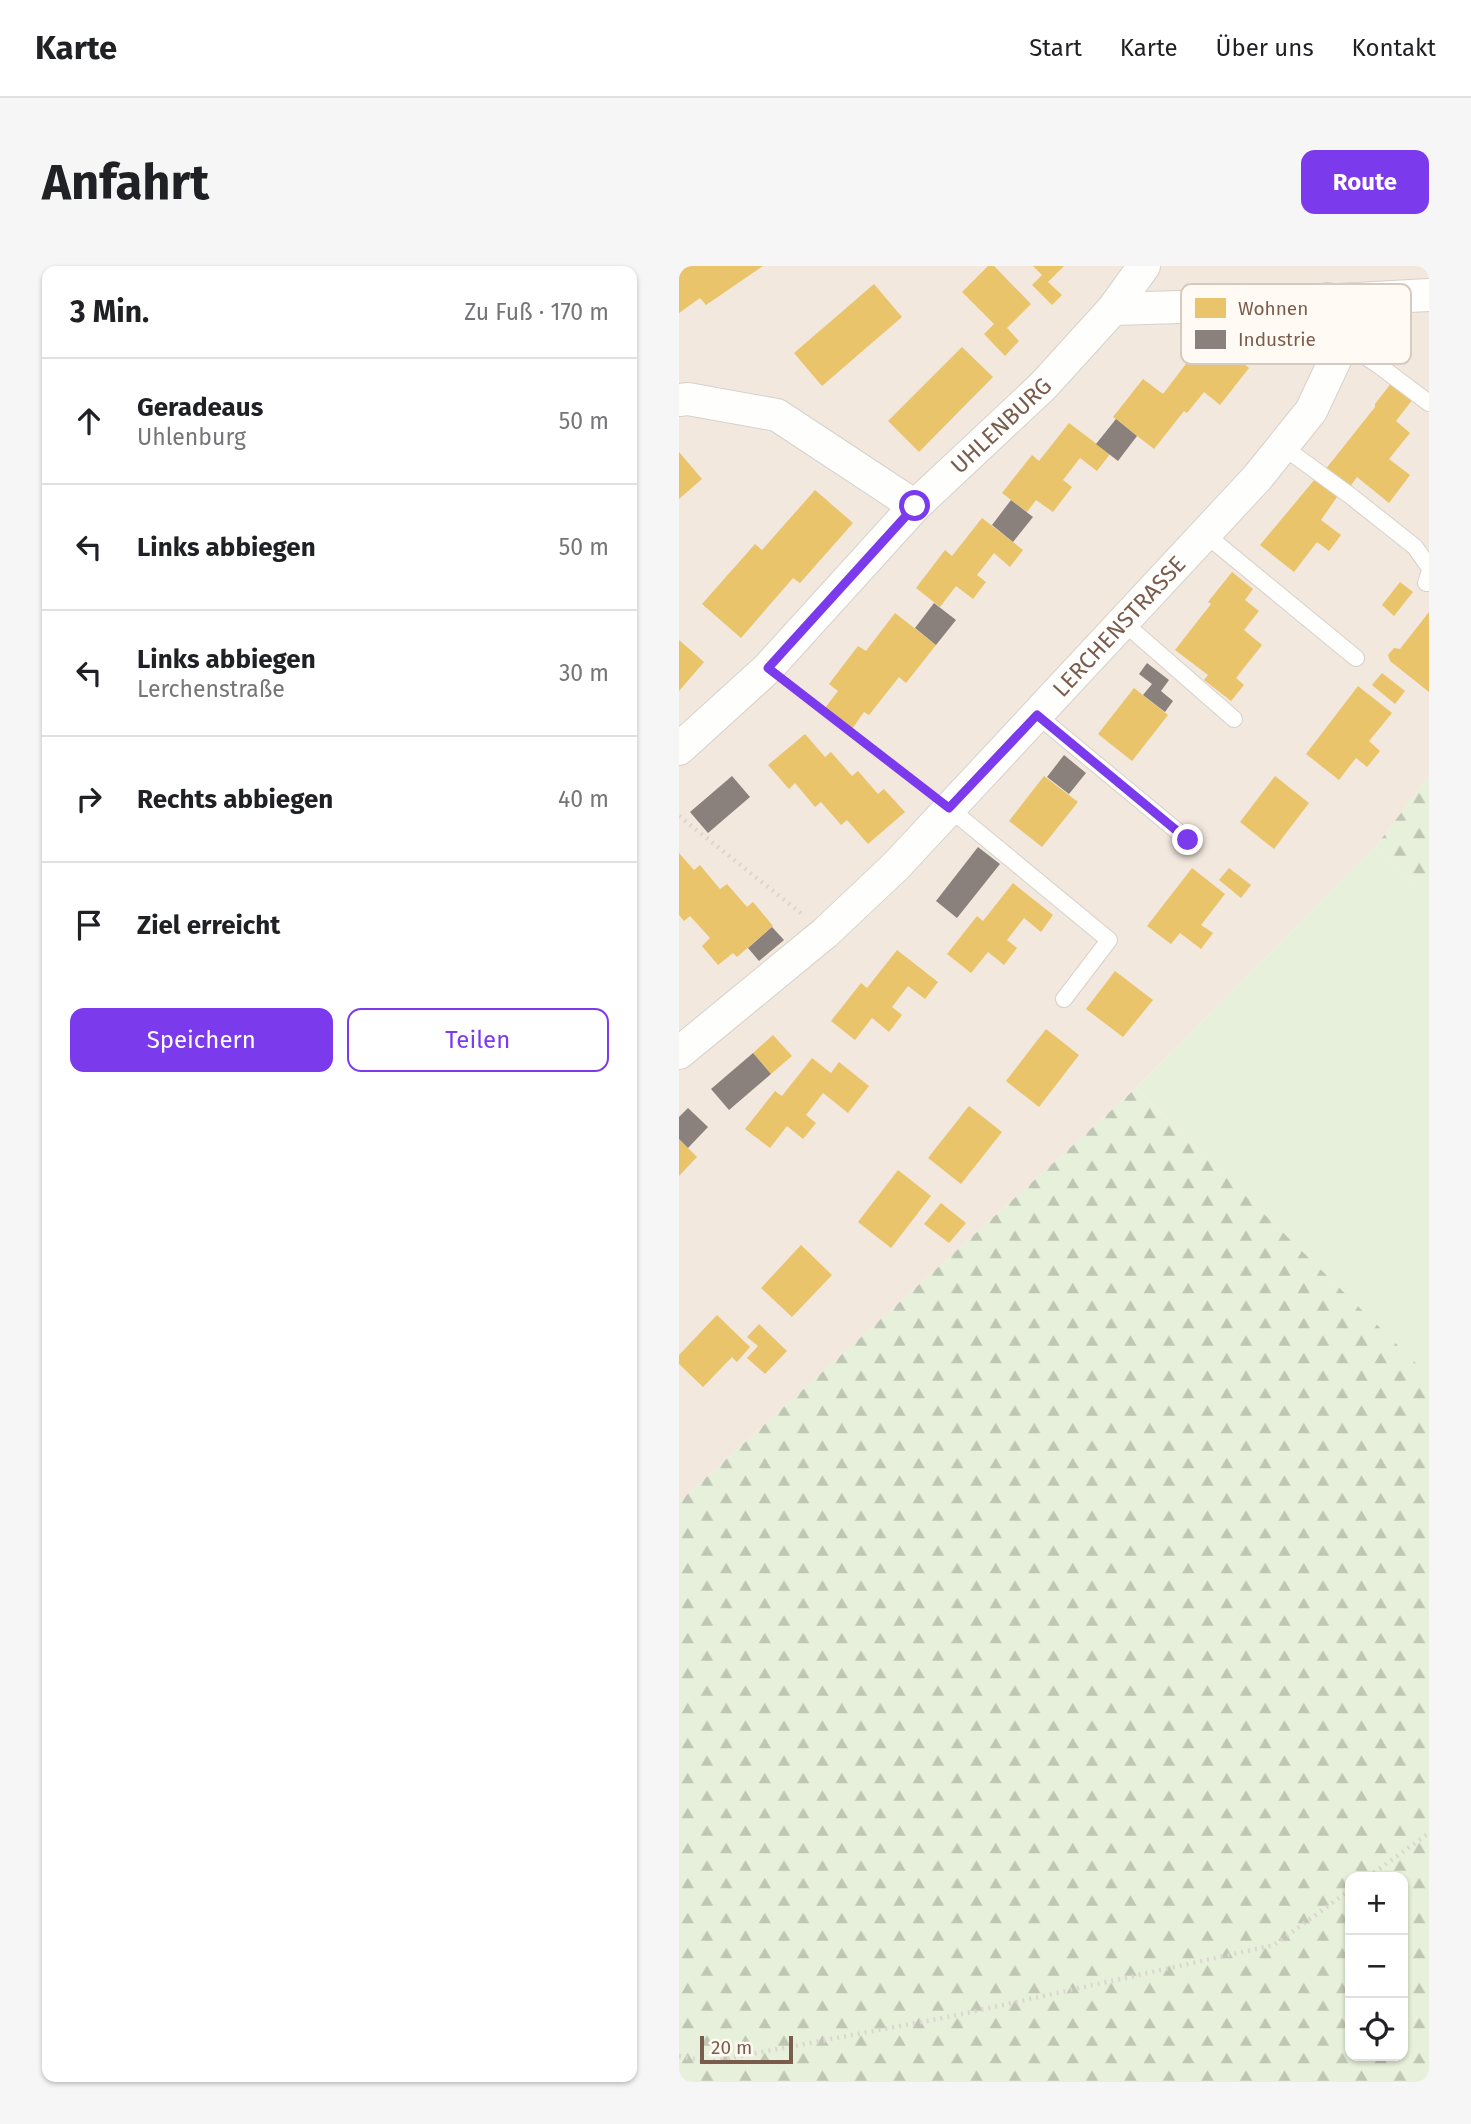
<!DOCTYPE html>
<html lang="de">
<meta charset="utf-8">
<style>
body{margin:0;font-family:"Fira Sans",sans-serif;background:#f6f6f6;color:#202124}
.controls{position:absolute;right:21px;bottom:21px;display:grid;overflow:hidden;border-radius:14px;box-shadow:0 2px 5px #0004}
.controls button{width:63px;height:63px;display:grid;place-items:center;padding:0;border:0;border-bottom:2px solid #e0e0e0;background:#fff;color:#202124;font:35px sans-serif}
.scale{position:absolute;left:21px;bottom:18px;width:93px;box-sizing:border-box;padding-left:7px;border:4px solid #7a5c4d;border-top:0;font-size:19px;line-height:24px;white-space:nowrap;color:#7a5c4d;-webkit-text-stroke:5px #fffaf3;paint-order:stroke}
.stop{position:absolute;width:21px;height:21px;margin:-16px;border:5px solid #7c3aed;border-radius:50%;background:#fff}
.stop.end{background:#7c3aed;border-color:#fff;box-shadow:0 2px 7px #0008}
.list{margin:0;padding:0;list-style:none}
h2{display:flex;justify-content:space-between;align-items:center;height:91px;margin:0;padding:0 28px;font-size:30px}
h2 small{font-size:23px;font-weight:400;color:#757577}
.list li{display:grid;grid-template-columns:46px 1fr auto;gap:21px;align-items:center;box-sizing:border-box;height:126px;padding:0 28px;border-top:2px solid #e0e0e0}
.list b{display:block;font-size:26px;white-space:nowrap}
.list p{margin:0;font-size:23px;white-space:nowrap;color:#757577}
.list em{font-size:23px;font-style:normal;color:#757577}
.actions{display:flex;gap:14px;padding:21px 28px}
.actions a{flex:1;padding:16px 0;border:2px solid #7c3aed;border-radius:14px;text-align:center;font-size:24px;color:#7c3aed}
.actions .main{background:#7c3aed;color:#fff}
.icon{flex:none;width:38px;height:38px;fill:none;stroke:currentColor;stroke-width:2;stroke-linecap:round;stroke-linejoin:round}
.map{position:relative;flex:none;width:750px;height:1816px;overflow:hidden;border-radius:14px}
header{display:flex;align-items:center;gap:42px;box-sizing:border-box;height:98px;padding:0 35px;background:#fff;border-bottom:2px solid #e0e0e0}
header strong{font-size:33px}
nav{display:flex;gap:38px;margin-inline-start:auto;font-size:24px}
.intro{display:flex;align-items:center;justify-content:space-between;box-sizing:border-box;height:168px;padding:0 42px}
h1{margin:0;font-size:49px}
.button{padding:18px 32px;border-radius:14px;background:#7c3aed;color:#fff;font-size:24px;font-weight:700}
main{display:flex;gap:42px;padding:0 42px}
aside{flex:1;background:#fff;border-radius:14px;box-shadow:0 2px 5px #0004}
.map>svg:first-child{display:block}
.residential{fill:#f2e8de}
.green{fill:#e7f0db}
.forest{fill:url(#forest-firs);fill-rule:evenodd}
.homes{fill:#e9c46a}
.industry{fill:#8a817c}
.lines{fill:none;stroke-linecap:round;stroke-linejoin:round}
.service-casing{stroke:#d7d1cb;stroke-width:18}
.minor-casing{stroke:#d7d1cb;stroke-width:34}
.path{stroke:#dcd5d0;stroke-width:4.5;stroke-dasharray:2 5;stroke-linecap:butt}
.service{stroke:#fefefd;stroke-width:16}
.minor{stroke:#fefefd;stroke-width:32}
.route{stroke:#7c3aed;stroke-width:9}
.labels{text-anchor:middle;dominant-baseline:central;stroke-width:7;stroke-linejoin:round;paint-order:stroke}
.street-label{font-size:23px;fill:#7a5c4d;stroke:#fffaf3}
.key{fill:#fffaf3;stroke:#d7cbc1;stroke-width:2}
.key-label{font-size:19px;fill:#7a5c4d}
</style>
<header>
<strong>Karte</strong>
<nav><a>Start</a><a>Karte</a><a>Über uns</a><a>Kontakt</a></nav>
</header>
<div class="intro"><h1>Anfahrt</h1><a class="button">Route</a></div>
<main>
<aside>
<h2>3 Min.<small>Zu Fuß · 170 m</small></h2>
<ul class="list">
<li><svg class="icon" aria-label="ahead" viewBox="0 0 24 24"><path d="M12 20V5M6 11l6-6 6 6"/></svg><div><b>Geradeaus</b><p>Uhlenburg</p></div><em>50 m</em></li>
<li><svg class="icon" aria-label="left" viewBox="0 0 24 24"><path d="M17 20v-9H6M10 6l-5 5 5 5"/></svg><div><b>Links abbiegen</b></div><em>50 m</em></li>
<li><svg class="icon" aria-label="left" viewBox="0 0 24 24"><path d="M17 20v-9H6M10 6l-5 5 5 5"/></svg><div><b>Links abbiegen</b><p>Lerchenstraße</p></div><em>30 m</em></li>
<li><svg class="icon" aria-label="right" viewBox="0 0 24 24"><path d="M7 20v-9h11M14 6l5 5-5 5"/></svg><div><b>Rechts abbiegen</b></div><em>40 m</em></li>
<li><svg class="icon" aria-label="arrive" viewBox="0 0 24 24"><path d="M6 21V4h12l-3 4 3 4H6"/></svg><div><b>Ziel erreicht</b></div></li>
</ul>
<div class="actions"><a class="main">Speichern</a><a>Teilen</a></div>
</aside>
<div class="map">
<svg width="750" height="1816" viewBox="0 0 750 1816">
<defs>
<pattern id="forest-firs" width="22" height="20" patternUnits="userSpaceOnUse" patternTransform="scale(1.75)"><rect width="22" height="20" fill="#e7f0db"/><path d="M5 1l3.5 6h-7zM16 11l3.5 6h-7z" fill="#c0c6b4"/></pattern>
</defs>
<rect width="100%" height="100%" fill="#f9f5f0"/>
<polygon class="residential" points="0,0 750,0 750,510 697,580 457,822 0,1236"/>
<polygon class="green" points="697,580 750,639 750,1110 457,822"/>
<g class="forest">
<polygon points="750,510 750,639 697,580"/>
<path d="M457,822L750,1110V1816H0V1236ZM724,1611V1790H671V1611Z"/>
</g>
<g class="homes">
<polygon points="7,0 84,0 27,39 21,32 0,47 0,1 2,4"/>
<polygon points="309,0 315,0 352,38 328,62 340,75 326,90 305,68 315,58 283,26"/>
<polygon points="354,0 385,0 369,16 383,29 373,39 353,19 363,9"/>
<polygon points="195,18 223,51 143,120 115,87"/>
<polygon points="538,77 570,102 541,139 525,126 508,147 505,145 475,183 434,151 464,113 484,128 513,90 523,97"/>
<polygon points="283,81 314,111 240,186 209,155"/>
<polygon points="713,116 734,133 717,155 731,167 710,193 731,209 710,237 678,211 670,222 646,204 696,141 696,138"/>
<polygon points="390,157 431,188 418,205 401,192 384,214 393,221 374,246 357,234 348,246 323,227 353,189 360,195"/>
<polygon points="0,186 23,213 0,233"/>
<polygon points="636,213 658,231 642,254 662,269 650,285 638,276 615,306 581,279"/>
<polygon points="136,224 174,257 121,317 114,312 62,372 23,338 76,278 83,284"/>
<polygon points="303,252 344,284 331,301 315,287 298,309 307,316 294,333 277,320 261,341 237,322 266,284 273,290"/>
<polygon points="553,306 574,323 566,334 580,345 565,364 583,379 557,412 565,419 552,435 525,414 529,409 496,384 532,338 529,336"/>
<polygon points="721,316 734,326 715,350 703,339"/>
<polygon points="750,346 750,426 711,395 709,389 715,382 721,383"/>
<polygon points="216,347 257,379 227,417 220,411 190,449 185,446 173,463 146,442 159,425 150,418 179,380 187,385"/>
<polygon points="0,374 25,396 0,425"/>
<polygon points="703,407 726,425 716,438 693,419"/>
<polygon points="679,420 713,447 690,475 701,485 688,501 677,492 660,514 627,488"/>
<polygon points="455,422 489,449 453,495 419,468"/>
<polygon points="126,468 146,491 152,486 173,510 179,505 199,528 205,523 226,546 189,578 168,554 162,559 142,536 136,541 116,517 110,523 89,499"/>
<polygon points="365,510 399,536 363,581 330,555"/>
<polygon points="596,510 630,537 595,583 561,556"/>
<polygon points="0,587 15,604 21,599 41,623 48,618 68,641 74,636 94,660 58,691 54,687 39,699 23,680 31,672 11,650 5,655 0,649"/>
<polygon points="513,602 546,628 522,659 534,667 522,683 501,667 492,678 468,660"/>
<polygon points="550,602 572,619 562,632 540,614"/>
<polygon points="334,617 374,649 362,666 345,652 328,674 338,682 325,699 309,686 292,707 268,688 298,650 304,655"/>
<polygon points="218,684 259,716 246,733 229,720 213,741 223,749 210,766 193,752 176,774 152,755 182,717 188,722"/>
<polygon points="436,705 474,734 444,771 407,743"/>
<polygon points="367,763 400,789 360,841 327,815"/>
<polygon points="94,769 113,790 92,808 74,787"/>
<polygon points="133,792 152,807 160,796 190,820 169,847 144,827 127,849 137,857 124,873 108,860 91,882 66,863 96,825 103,830"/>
<polygon points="290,840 323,866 282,918 249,892"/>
<polygon points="0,873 18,891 0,910"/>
<polygon points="219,904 252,930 212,982 179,956"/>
<polygon points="262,937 287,957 270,977 245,958"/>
<polygon points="122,979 153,1009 113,1051 82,1022"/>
<polygon points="38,1049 71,1081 58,1096 53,1091 24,1121 0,1098 0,1089"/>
<polygon points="80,1058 108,1085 86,1108 68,1092 79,1080 68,1071"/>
</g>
<g class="industry">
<polygon points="437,153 458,170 439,195 417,178"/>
<polygon points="332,234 354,251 334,276 313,259"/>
<polygon points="255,337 277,354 257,379 236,362"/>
<polygon points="468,397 490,414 482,425 494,435 486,446 464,429 473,418 460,408"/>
<polygon points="385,489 407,507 390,528 368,511"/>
<polygon points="53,510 71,531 29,567 11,546"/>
<polygon points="299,581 321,598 278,652 257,635"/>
<polygon points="93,661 105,674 80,695 69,682"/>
<polygon points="74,787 92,808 50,844 32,823"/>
<polygon points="9,842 29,861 9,882 0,873 0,851"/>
</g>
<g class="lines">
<defs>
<g id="service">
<polyline points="653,70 698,98 750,137"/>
<polyline points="603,180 673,231 736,281 750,301"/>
<polyline points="526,268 677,392"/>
<polyline points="747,317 750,308"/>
<polyline points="444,356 555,453"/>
<polyline points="358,449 509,574"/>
<polyline points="270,542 430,674 385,733"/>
</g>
<g id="minor">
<polyline points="434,43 567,39 750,29"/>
<polyline points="0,134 9,133 98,149 236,240"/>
<path id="s1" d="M0,483L89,402L236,240L364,120L434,43L465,0"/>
<path id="s2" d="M0,787L146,667L217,600L578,212L632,145L656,94L648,33"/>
</g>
</defs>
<use href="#service" class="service-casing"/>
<use href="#minor" class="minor-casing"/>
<g class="path">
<polyline points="113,421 247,525"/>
<polyline points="0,550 124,649"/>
<polyline points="689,1611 750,1567"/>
<polyline points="0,1790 30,1796 274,1750 595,1679 671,1624"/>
</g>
<use href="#service" class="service"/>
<use href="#minor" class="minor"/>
</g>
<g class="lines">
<polyline class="route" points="236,240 89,402 270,542 358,449 509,574"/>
</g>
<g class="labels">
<g class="street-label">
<text stroke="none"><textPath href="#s1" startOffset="457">UHLENBURG</textPath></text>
<text stroke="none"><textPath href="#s2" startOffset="614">LERCHENSTRASSE</textPath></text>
</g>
</g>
<rect x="502" y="18" width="230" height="80" rx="10" class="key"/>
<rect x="516" y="32" width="31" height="20" fill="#e9c46a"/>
<rect x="516" y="64" width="31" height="19" fill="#8a817c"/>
<g class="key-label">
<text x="559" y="49">Wohnen</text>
<text x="559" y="80">Industrie</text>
</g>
</svg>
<div class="controls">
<button>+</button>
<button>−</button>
<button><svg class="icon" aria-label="locate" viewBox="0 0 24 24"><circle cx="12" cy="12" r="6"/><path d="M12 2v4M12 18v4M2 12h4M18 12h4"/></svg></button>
</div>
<div class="scale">20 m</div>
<div class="stop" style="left:236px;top:240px"></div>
<div class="stop end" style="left:509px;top:574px"></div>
</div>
</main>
